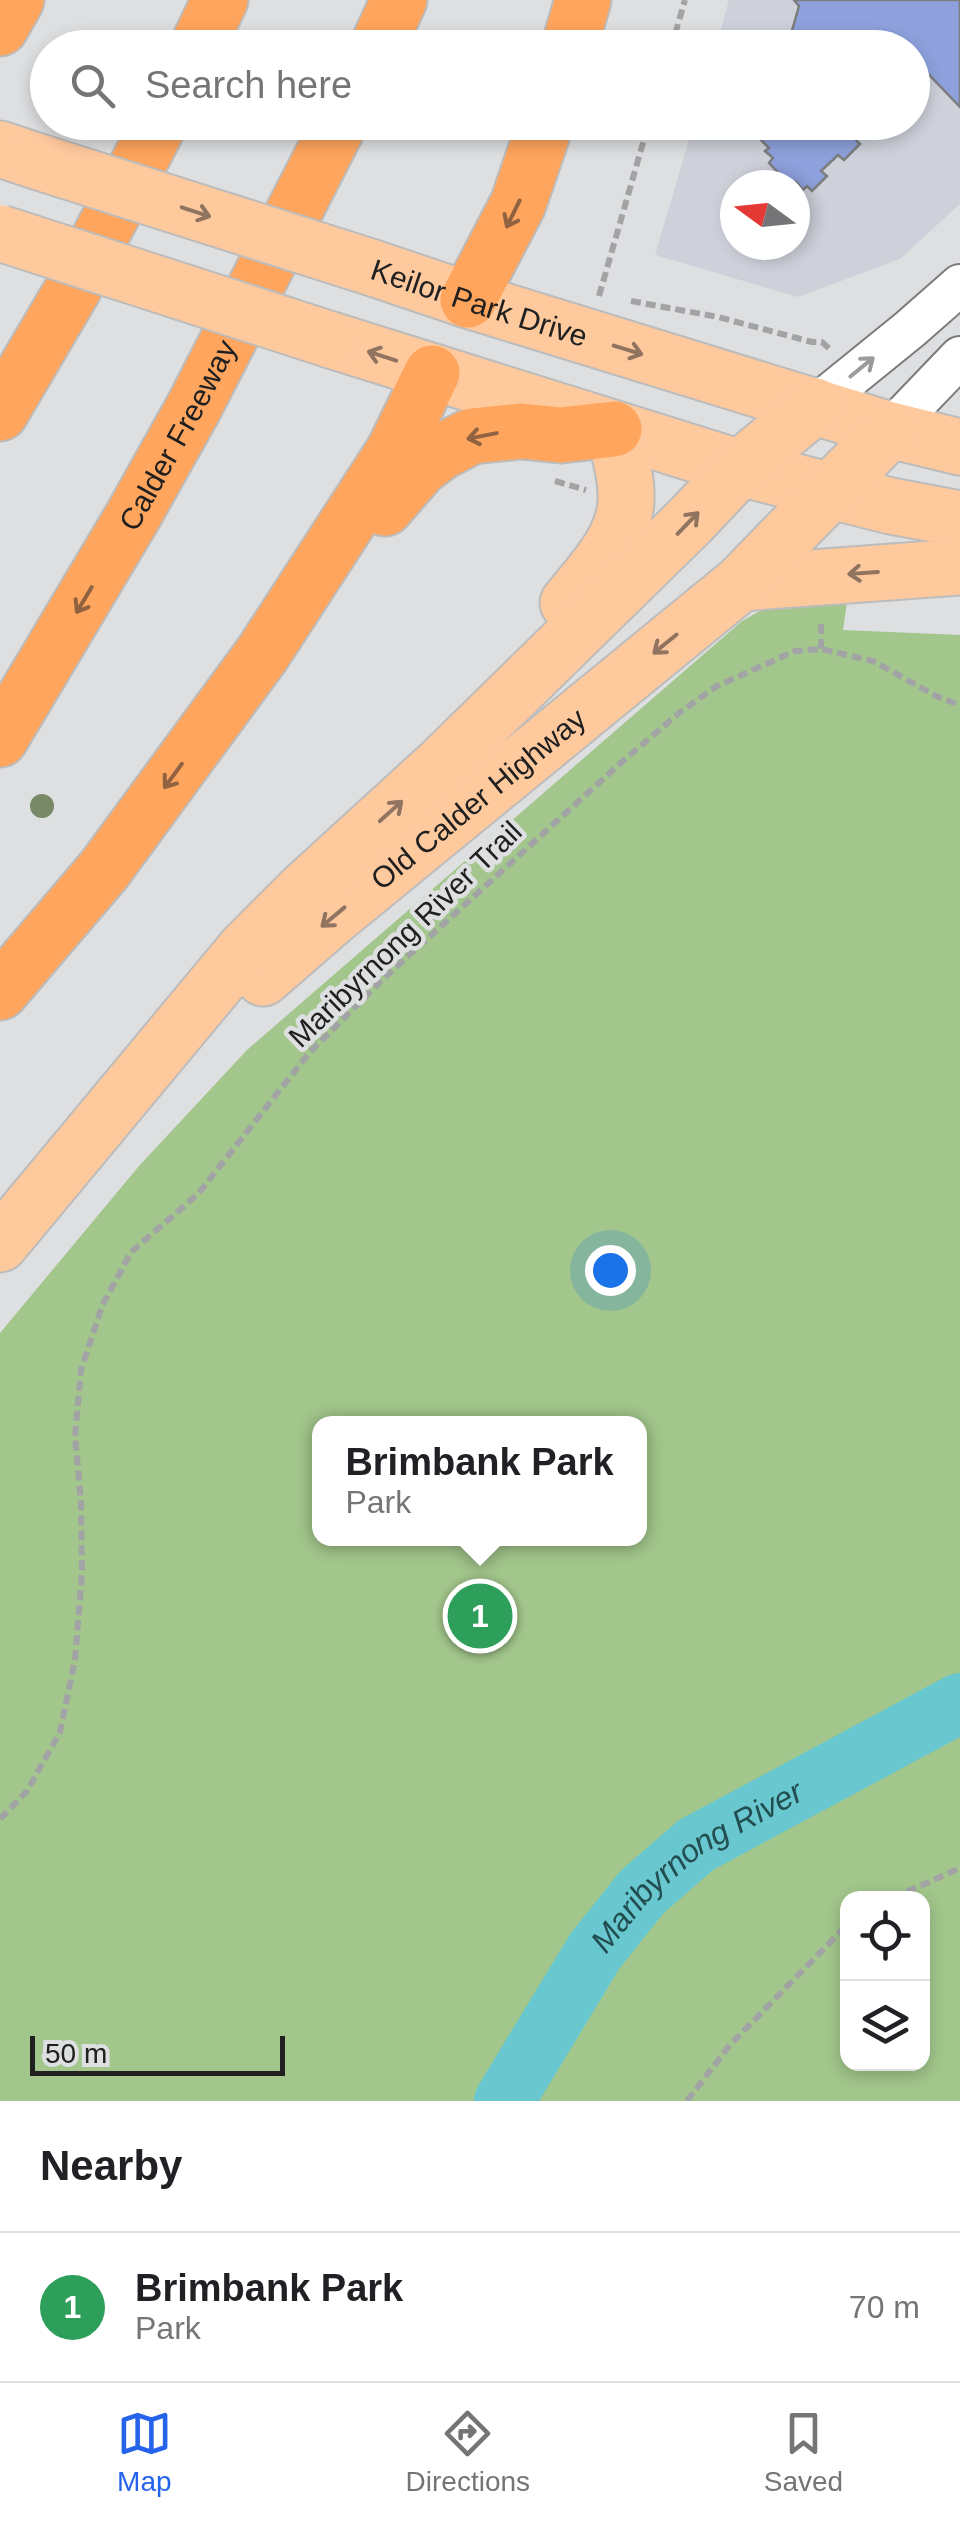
<!DOCTYPE html>
<style>
body{margin:0;font-family:Helvetica,sans-serif;background:#f6f6f6;color:#202124}
.controls{position:absolute;right:30px;bottom:30px;display:grid;overflow:hidden;border-radius:20px;box-shadow:0 5px 15px #0003}
.controls button{width:90px;height:90px;display:grid;place-items:center;padding:0;border:0;border-bottom:2px solid #e0e0e0;background:#fff;color:#202124;font:50px sans-serif}
.compass{position:absolute;left:720px;top:170px;width:90px;height:90px;border-radius:50%;background:#fff;box-shadow:0 5px 15px #0003;rotate:285deg}
.scale{position:absolute;left:30px;bottom:25px;width:255px;box-sizing:border-box;padding-left:10px;border:5px solid #202021;border-top:0;font-size:28px;line-height:35px;white-space:nowrap;color:#202021;-webkit-text-stroke:8px #dedfe1;paint-order:stroke}
.you{position:absolute;left:610px;top:1270px;width:35px;height:35px;margin:-25px;border:8px solid #fff;border-radius:50%;background:#1a73e8;box-shadow:0 0 0 15px #1a73e833}
.badge{display:grid;place-items:center;width:65px;height:65px;border-radius:50%;background:#2563eb;color:#fff;font-size:32px;font-weight:700}
.pin{position:absolute;translate:-50% -50%;border:5px solid #fff;box-shadow:0 2px 10px #0006}
.popup{position:absolute;left:312px;top:1416px;width:335px;height:130px;box-sizing:border-box;display:grid;place-content:center;border-radius:20px;background:#fff;filter:drop-shadow(0 2px 8px #0005);font-size:32px;white-space:nowrap;color:#757577}
.popup b{font-size:38px;color:#202124}
.popup::after{content:'';position:absolute;left:50%;top:100%;margin-left:-20px;border:20px solid transparent;border-top-color:#fff}
.list{margin:0;padding:0;list-style:none}
h2{display:flex;justify-content:space-between;align-items:center;height:130px;margin:0;padding:0 40px;font-size:42px}
h2 small{font-size:32px;font-weight:400;color:#757577}
.list li{display:grid;grid-template-columns:65px 1fr auto;gap:30px;align-items:center;box-sizing:border-box;height:150px;padding:0 40px;border-top:2px solid #e0e0e0}
.list b{display:block;font-size:38px;white-space:nowrap}
.list p{margin:0;font-size:32px;white-space:nowrap;color:#757577}
.list em{font-size:32px;font-style:normal;color:#757577}
.icon{flex:none;width:55px;height:55px;fill:none;stroke:currentColor;stroke-width:2;stroke-linecap:round;stroke-linejoin:round}
.map{position:relative;flex:none;width:960px;height:2101px;overflow:hidden}
.search{position:absolute;background:#fff;box-shadow:0 5px 15px #0003;left:30px;right:30px;top:30px;height:110px;display:flex;align-items:center;gap:25px;box-sizing:border-box;padding:0 35px;border-radius:55px;color:#757577;font-size:38px}
.sheet{height:280px;background:#fff}
nav{display:flex;justify-content:space-around;align-items:center;box-sizing:border-box;height:140px;border-top:2px solid #e0e0e0;background:#fff;font-size:28px;color:#757577}
nav a{display:grid;justify-items:center;gap:5px}
nav .on{color:#2563eb}
.map>svg:first-child{display:block}
.built{fill:#ced1da;fill-rule:evenodd}
.green{fill:#a2c68b;fill-rule:evenodd}
.lines{fill:none;stroke-linecap:round;stroke-linejoin:round}
.river{stroke:#69c8cf;stroke-width:60}
.building{fill:#8ea1dd;stroke:#7c7d7f;stroke-width:2.5}
.street-casing{stroke:#7a7b7d;stroke-width:44}
.primary-casing{stroke:#bcbcbc;stroke-width:59}
.highway-casing{stroke:#bcbcbc;stroke-width:59}
.path{stroke:#a2a3a4;stroke-width:6;stroke-dasharray:10 5;stroke-linecap:butt}
.street{stroke:#fff;stroke-width:40}
.primary{stroke:#ffc99e;stroke-width:55}
.highway{stroke:#ffa55d;stroke-width:55}
.primary-bridge-casing{stroke:#bcbcbc;stroke-width:59;stroke-linecap:butt}
.primary-bridge{stroke:#ffc99e;stroke-width:55}
.tree{fill:#778966}
.oneway{stroke:#907460}
.oneway2{stroke:#90623f}
.oneway3{stroke:#9b9b9b}
.labels{text-anchor:middle;dominant-baseline:central;stroke-width:9;stroke-linejoin:round;paint-order:stroke}
.street-label{font-size:30px;fill:#202021;stroke:#dedfe1}
.water-label{font-size:32px;font-style:italic;fill:#224e51;stroke:#dedfe1}
</style>
<div class="map">
<svg width="960" height="2101" viewBox="0 0 960 2101">
<rect width="100%" height="100%" fill="#dedfe1"/>
<path class="built" d="M729,0H960V204L900,259L798,297L655,255L694,123L912,122V48L716,47ZM735,185H795V245H735Z"/>
<path class="green" d="M849,588L843,630L960,635V2101H0V1333L139,1166L247,1050L742,621L787,596ZM320,1424H640V1538H320ZM848,1898H922V2064H848Z"/>
<g class="lines">
<path class="river" id="s1" d="M504,2101L595,1951L642,1892L696,1845L960,1703"/>
</g>
<g class="building">
<polygon points="794,0 960,0 960,107 912,57 912,48 787,48 799,6"/>
<polygon points="758,122 872,122 855,139 860,144 844,160 838,155 821,171 827,176 812,191 807,186 803,190 796,182 790,185 769,163 773,158 765,151 769,148 761,140 768,133"/>
</g>
<g class="lines">
<defs>
<g id="street">
<polyline points="815,406 910,329 960,285"/>
<polyline points="890,430 960,357"/>
</g>
<g id="primary">
<polyline points="0,149 36,161"/>
<path id="s2" d="M370,267L468,300L890,430L960,447"/>
<polyline points="331,340 740,468 891,506 960,519"/>
<polyline points="741,583 960,567"/>
<path d="M568,603C592,573 625,540 626,500C627,476 619,452 614,429"/>
<path id="s3" d="M263,978L332,918L741,583L890,430"/>
<polyline points="0,1244 245,949 304,890 443,763 690,521 740,468 815,406"/>
</g>
<g id="highway">
<polyline points="0,28 16,0"/>
<polyline points="197,48 220,0"/>
<polyline points="377,48 399,0"/>
<polyline points="569,48 583,0"/>
<polyline points="468,300 518,204 546,122"/>
<polyline points="0,413 73,289 160,122"/>
<polyline points="385,508 420,468 441,452 472,436 521,431 561,435 614,429"/>
<path id="s4" d="M0,739L133,516L194,407L340,122"/>
<polyline points="0,992 104,870 263,653 394,451 432,373"/>
</g>
</defs>
<use href="#street" class="street-casing"/>
<use href="#primary" class="primary-casing"/>
<use href="#highway" class="highway-casing"/>
<g class="path">
<polyline points="671,48 685,0"/>
<polyline points="599,296 649,122"/>
<polyline points="631,301 718,317 812,342 822,342 831,350"/>
<polyline points="555,481 586,490"/>
<polyline points="821,649 821,621"/>
<polyline points="0,1819 27,1791 60,1732 75,1660 82,1574 81,1502 75,1436 81,1370 102,1306 131,1252 198,1194 309,1053 383,979 623,761 679,713 717,686 795,651 821,649 873,661 938,697 960,705"/>
<polyline points="893,1898 960,1868"/>
<polyline points="687,2101 729,2046 848,1924"/>
</g>
<use href="#street" class="street"/>
<use href="#primary" class="primary"/>
<use href="#highway" class="highway"/>
<defs>
<g id="primary-bridge">
<polyline points="36,161 370,267"/>
<polyline points="0,233 331,340"/>
</g>
</defs>
<use href="#primary-bridge" class="primary-bridge-casing"/>
<use href="#primary-bridge" class="primary-bridge"/>
</g>
<circle class="tree" cx="42" cy="806" r="12"/>
<defs><path id="oneway-shaft" d="M-6 0H5M1.5-3L5.5 0L1.5 3" fill="none" stroke-width="1.6" stroke-linecap="round" stroke-linejoin="round" transform="scale(2.5)"/></defs>
<g class="oneway">
<use href="#oneway-shaft" transform="translate(196 212) rotate(18)"/>
<use href="#oneway-shaft" transform="translate(628 350) rotate(17)"/>
<use href="#oneway-shaft" transform="translate(382 356) rotate(-162)"/>
<use href="#oneway-shaft" transform="translate(688 523) rotate(-46)"/>
<use href="#oneway-shaft" transform="translate(863 573) rotate(176)"/>
<use href="#oneway-shaft" transform="translate(665 644) rotate(141)"/>
<use href="#oneway-shaft" transform="translate(391 811) rotate(-42)"/>
<use href="#oneway-shaft" transform="translate(333 917) rotate(140)"/>
</g>
<g class="oneway2">
<use href="#oneway-shaft" transform="translate(513 214) rotate(116)"/>
<use href="#oneway-shaft" transform="translate(482 436) rotate(169)"/>
<use href="#oneway-shaft" transform="translate(84 600) rotate(121)"/>
<use href="#oneway-shaft" transform="translate(173 776) rotate(126)"/>
</g>
<use class="oneway3" href="#oneway-shaft" transform="translate(862 367) rotate(-39)"/>
<g class="labels">
<g class="street-label">
<text stroke="none"><textPath href="#s2" startOffset="115">Keilor Park Drive</textPath></text>
<text stroke="none"><textPath href="#s4" startOffset="352">Calder Freeway</textPath></text>
<text stroke="none"><textPath href="#s3" startOffset="280">Old Calder Highway</textPath></text>
<text transform="translate(405 934) rotate(-44)">Maribyrnong River Trail</text>
</g>
<g class="water-label">
<text stroke="none"><textPath href="#s1" startOffset="310">Maribyrnong River</textPath></text>
</g>
</g>
</svg>
<div class="controls">
<button><svg class="icon" aria-label="locate" viewBox="0 0 24 24"><circle cx="12" cy="12" r="6"/><path d="M12 2v4M12 18v4M2 12h4M18 12h4"/></svg></button>
<button><svg class="icon" aria-label="layers" viewBox="0 0 24 24"><path d="M12 4l9 5-9 5-9-5zM3 14l9 5 9-5"/></svg></button>
</div>
<svg class="compass" viewBox="-18 -18 36 36"><path d="M0-13l5 13h-10z" fill="#e53935"/><path d="M0 13l5-13h-10z" fill="#757577"/></svg>
<div class="scale">50 m</div>
<div class="you"></div>
<div class="pin badge" style="left:480px;top:1616px;background:#2e9e5b">1</div>
<div class="popup"><b>Brimbank Park</b>Park</div>
<div class="search"><svg class="icon" aria-label="search" viewBox="0 0 24 24"><circle cx="10" cy="10" r="6"/><path d="M15 15l6 6"/></svg>Search here</div>
</div>
<section class="sheet">
<h2>Nearby<small></small></h2>
<ul class="list">
<li><span class="badge" style="background:#2e9e5b">1</span><div><b>Brimbank Park</b><p>Park</p></div><em>70 m</em></li>
</ul>
</section>
<nav>
<a class="on"><svg class="icon" aria-label="map" viewBox="0 0 24 24"><path d="M3 6l6-2 6 2 6-2v14l-6 2-6-2-6 2zM9 4v14M15 6v14"/></svg>Map</a>
<a><svg class="icon" aria-label="directions" viewBox="0 0 24 24"><path d="M12 3l9 9-9 9-9-9zM9 14v-3h6M13 9l2 2-2 2"/></svg>Directions</a>
<a><svg class="icon" aria-label="saved" viewBox="0 0 24 24"><path d="M7 4h10v16l-5-4-5 4z"/></svg>Saved</a>
</nav>
